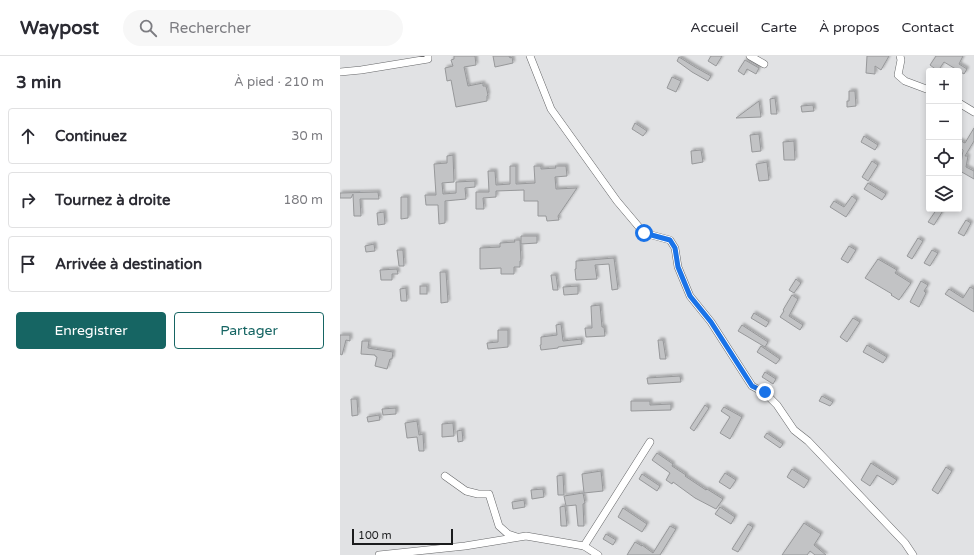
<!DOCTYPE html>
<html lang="fr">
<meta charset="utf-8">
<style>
body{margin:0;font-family:"Varela Round",sans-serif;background:#f7f7f7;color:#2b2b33}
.controls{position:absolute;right:12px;top:12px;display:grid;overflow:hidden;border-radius:4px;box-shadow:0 2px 6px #0003}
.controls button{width:36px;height:36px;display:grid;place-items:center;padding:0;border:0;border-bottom:1px solid #e1e1e2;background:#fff;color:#2b2b33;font:20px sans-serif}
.scale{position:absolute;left:12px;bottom:10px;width:101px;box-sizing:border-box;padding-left:4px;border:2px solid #1b1c1d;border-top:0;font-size:11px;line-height:14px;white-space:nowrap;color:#1b1c1d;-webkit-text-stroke:3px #e1e2e4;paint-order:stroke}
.stop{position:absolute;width:12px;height:12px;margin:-9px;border:3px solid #1a73e8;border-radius:50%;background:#fff}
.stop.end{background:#1a73e8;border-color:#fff;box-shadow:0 1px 4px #0008}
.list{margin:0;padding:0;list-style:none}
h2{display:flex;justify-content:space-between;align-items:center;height:52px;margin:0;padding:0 16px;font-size:17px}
h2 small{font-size:13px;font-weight:400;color:#7c7c81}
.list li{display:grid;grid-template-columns:26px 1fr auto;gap:12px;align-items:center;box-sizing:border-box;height:56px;margin:0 8px 8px;padding:0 8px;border:1px solid #e1e1e2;border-radius:4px}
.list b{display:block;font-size:15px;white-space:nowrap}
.list em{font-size:13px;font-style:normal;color:#7c7c81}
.actions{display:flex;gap:8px;padding:12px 16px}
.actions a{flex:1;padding:9px 0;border:1px solid #166563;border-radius:4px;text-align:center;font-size:14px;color:#166563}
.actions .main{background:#166563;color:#fff}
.icon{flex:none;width:22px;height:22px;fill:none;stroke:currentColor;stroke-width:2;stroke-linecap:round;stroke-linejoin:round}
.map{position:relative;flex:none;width:634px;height:499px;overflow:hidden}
header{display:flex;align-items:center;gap:24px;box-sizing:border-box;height:56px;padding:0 20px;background:#fff;border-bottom:1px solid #e1e1e2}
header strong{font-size:19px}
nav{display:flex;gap:22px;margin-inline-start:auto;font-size:14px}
.search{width:280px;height:36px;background:#f7f7f7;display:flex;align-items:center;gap:10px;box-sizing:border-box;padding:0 14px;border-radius:22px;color:#7c7c81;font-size:15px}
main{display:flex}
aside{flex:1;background:#fff}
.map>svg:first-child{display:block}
.building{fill:#c2c3c5;stroke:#97989a;filter:url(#shadow)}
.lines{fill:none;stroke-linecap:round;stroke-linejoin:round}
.street-casing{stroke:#666769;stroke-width:8}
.street{stroke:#fff;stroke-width:7}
.route{stroke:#1a73e8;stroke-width:5}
</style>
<header>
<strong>Waypost</strong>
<div class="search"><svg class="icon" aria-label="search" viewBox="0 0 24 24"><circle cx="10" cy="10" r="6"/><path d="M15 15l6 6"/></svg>Rechercher</div>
<nav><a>Accueil</a><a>Carte</a><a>À propos</a><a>Contact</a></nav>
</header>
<main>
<aside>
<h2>3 min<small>À pied · 210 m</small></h2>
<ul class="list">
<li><svg class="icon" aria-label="ahead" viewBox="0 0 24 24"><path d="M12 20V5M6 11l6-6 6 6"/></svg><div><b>Continuez</b></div><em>30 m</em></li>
<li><svg class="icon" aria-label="right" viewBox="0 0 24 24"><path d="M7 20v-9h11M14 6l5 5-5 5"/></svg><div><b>Tournez à droite</b></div><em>180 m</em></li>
<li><svg class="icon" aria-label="arrive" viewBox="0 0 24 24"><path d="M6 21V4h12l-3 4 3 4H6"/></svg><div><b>Arrivée à destination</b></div></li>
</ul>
<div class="actions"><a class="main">Enregistrer</a><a>Partager</a></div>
</aside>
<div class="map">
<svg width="634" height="499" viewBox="0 0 634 499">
<defs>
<filter id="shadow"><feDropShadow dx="2" dy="-2" stdDeviation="1" flood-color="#0004"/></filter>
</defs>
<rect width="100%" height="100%" fill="#e1e2e4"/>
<g class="building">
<polygon points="114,0 135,0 136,9 124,11 128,30 143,27 143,30 146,30 148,39 147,40 147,45 116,51 111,24 107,25 105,12 113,10 111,4 114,3"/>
<polygon points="153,0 169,0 170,2 172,1 173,7 155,11"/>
<polygon points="371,0 382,0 376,10 368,5"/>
<polygon points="527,0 549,0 541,14 535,10 535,18 526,17"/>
<polygon points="596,0 623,0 619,8 627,13 624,18 604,6 598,15 590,9"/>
<polygon points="339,1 355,11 371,20 368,25 352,16 337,5"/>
<polygon points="405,4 419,12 416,18 407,13 404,19 398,15"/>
<polygon points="332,21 341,25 336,36 327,32"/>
<polygon points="509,35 515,35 516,50 507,51 507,45 509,45"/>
<polygon points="435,42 437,58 431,58 430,43"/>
<polygon points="419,45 421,61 396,62"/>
<polygon points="473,49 474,55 462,56 461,50"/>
<polygon points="295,67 307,75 303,80 292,73"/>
<polygon points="634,72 634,85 625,100 628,100 626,111 634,115 634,123 620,115 623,94 619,91 619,84 625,87"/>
<polygon points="419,78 421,95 412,96 410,79"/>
<polygon points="524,80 538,89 535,94 521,86"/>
<polygon points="454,85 455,104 444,104 443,86"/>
<polygon points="361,94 363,106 352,108 351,95"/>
<polygon points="113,99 114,126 102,127 103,138 116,137 116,126 135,125 135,131 125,132 126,143 105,145 105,167 99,168 98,149 86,149 85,139 96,139 94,108 107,107 107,100"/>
<polygon points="532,105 538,109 528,125 522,121"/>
<polygon points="427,106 429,124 419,125 416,108"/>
<polygon points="170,110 176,110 176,128 195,127 194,110 201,110 201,113 216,112 215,110 226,110 227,120 215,121 216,133 237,132 218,160 219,164 207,165 206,160 198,160 198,145 184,145 184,134 156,135 156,141 143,142 144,153 136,153 136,136 149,136 148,115 155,115 156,129 170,128"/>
<polygon points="528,127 546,138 542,144 524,133"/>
<polygon points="38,136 39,143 20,143 21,160 14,160 13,138 11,142 0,142 0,137"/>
<polygon points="512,140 517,144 506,161 490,151 494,145 504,151"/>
<polygon points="61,141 68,141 68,162 61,163"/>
<polygon points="597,153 604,153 594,169 588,166"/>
<polygon points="44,156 45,168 38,169 37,157"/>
<polygon points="626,164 631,167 624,180 618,177"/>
<polygon points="181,180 197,180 197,187 181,188"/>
<polygon points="578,182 583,185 572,203 567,200"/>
<polygon points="174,184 180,184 181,205 180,205 180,211 174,211 174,218 161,218 161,212 140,213 140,192 160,191 160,187 175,186"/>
<polygon points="34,188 35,195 26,196 25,190"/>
<polygon points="509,190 516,194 508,207 501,203"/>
<polygon points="57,194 63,194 64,210 59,210"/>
<polygon points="592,194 598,197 590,210 584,207"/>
<polygon points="274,202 278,233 272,234 269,208 255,209 257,223 236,224 235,213 236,213 236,205"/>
<polygon points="538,203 557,214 555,217 571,227 559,244 551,239 552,238 525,222"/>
<polygon points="57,213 58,218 52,218 52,224 41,224 40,214"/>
<polygon points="100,216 106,216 108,246 101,247"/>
<polygon points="211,219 216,219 218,234 213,234"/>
<polygon points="456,223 461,227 454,237 449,234"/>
<polygon points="581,225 588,229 584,235 586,237 579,251 570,246"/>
<rect x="80" y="230" width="7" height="8"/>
<polygon points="238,230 238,238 224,239 223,231"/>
<polygon points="630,231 634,233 634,256 605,238 609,233 623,242"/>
<polygon points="66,232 67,245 61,245 60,233"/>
<polygon points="452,239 458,243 449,260 463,269 460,274 440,261 444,255 443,254"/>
<polygon points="260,249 262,271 264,271 265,280 246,281 245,272 252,272 251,250"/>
<polygon points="414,257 429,266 426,271 411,262"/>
<polygon points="513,262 520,266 507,286 500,281"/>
<polygon points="221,268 223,285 241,283 242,288 218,291 218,292 201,294 200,289 201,289 201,281 217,279 216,269"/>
<polygon points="402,269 428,286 425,291 398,275"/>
<polygon points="158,274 168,274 168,291 148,293 147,287 158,286"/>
<polygon points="0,279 10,279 10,285 6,284 2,299 0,298"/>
<polygon points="318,284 323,284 326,303 320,303"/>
<polygon points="22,285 29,285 28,292 53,296 52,303 50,303 47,313 35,310 37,301 35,300 35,299 21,298"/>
<polygon points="527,289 547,301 543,307 523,296"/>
<polygon points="421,290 440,303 436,308 417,296"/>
<polygon points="425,316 436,323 433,328 422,321"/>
<polygon points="340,320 341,326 308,328 307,322"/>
<polygon points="482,340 493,346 490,350 479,345"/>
<polygon points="11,343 17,343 18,359 12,360"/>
<polygon points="291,345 310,345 310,349 331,348 331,354 291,355"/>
<polygon points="365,349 369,352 354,375 350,372"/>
<polygon points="384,351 402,361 390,383 380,377 390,361 381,355"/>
<polygon points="56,352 56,358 43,359 42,353"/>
<polygon points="39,359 40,364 28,366 27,361"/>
<polygon points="77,365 79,379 83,378 84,395 79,395 77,381 67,382 65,367"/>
<polygon points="113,367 114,380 102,381 102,368"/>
<polygon points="122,374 123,385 118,386 117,375"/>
<polygon points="427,377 443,388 440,392 424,381"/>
<polygon points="317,397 333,408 332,410 346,419 345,420 366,434 367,433 383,443 376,453 355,442 333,426 332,428 326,424 330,417 312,404"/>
<polygon points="531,407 557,424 553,429 537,419 530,430 521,424"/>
<polygon points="606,411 612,415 598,438 592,434"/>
<polygon points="452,413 469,424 464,432 447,421"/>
<polygon points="261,415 263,435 244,437 242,418"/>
<polygon points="385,417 396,424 390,433 379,426"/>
<polygon points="302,418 320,430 317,435 299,423"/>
<polygon points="223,419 224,439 218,439 217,420"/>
<polygon points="203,433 204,441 192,443 191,434"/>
<polygon points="243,437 245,447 243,448 244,470 238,470 236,449 226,450 224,440"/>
<polygon points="184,444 185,451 173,453 172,446"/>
<polygon points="225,450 227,470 221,470 220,451"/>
<polygon points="380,451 395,461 391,468 375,458"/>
<polygon points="283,452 307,468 302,476 278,461"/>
<polygon points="464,467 481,478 474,489 486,499 475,499 470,495 467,499 442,499"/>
<polygon points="408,468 413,471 398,496 392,493"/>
<polygon points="330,470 336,473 320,499 287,499 295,486 302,490 302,489 313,497"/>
<polygon points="266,478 276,484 273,489 263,483"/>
</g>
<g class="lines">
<defs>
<g id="street">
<polyline points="190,0 211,53 277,145 304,177 330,184 335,192 338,211 350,240 371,266 412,330 425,337 437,349 454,374 468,385 565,487 573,499"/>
<polyline points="410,0 424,8"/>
<polyline points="560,0 561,4 558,19 565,25 589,34"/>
<polyline points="0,16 21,14 88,3 88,0"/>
<polyline points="619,47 634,56"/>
<polyline points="105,420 126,435 138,438 149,438 159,470 168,478 177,481"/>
<polyline points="244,490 310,386"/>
<polyline points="39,499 125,490 186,480 244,490 258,499"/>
</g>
</defs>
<use href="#street" class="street-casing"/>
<use href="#street" class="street"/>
</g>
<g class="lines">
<polyline class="route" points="304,177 330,184 335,192 338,211 350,240 371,266 412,330 425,336"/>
</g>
</svg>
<div class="controls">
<button>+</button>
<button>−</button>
<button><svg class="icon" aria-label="locate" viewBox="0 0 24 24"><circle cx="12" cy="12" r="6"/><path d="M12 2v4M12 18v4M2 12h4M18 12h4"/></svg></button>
<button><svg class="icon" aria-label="layers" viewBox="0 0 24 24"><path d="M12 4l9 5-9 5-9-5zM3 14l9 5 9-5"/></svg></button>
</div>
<div class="scale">100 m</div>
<div class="stop" style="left:304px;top:177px"></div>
<div class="stop end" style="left:425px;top:336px"></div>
</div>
</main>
